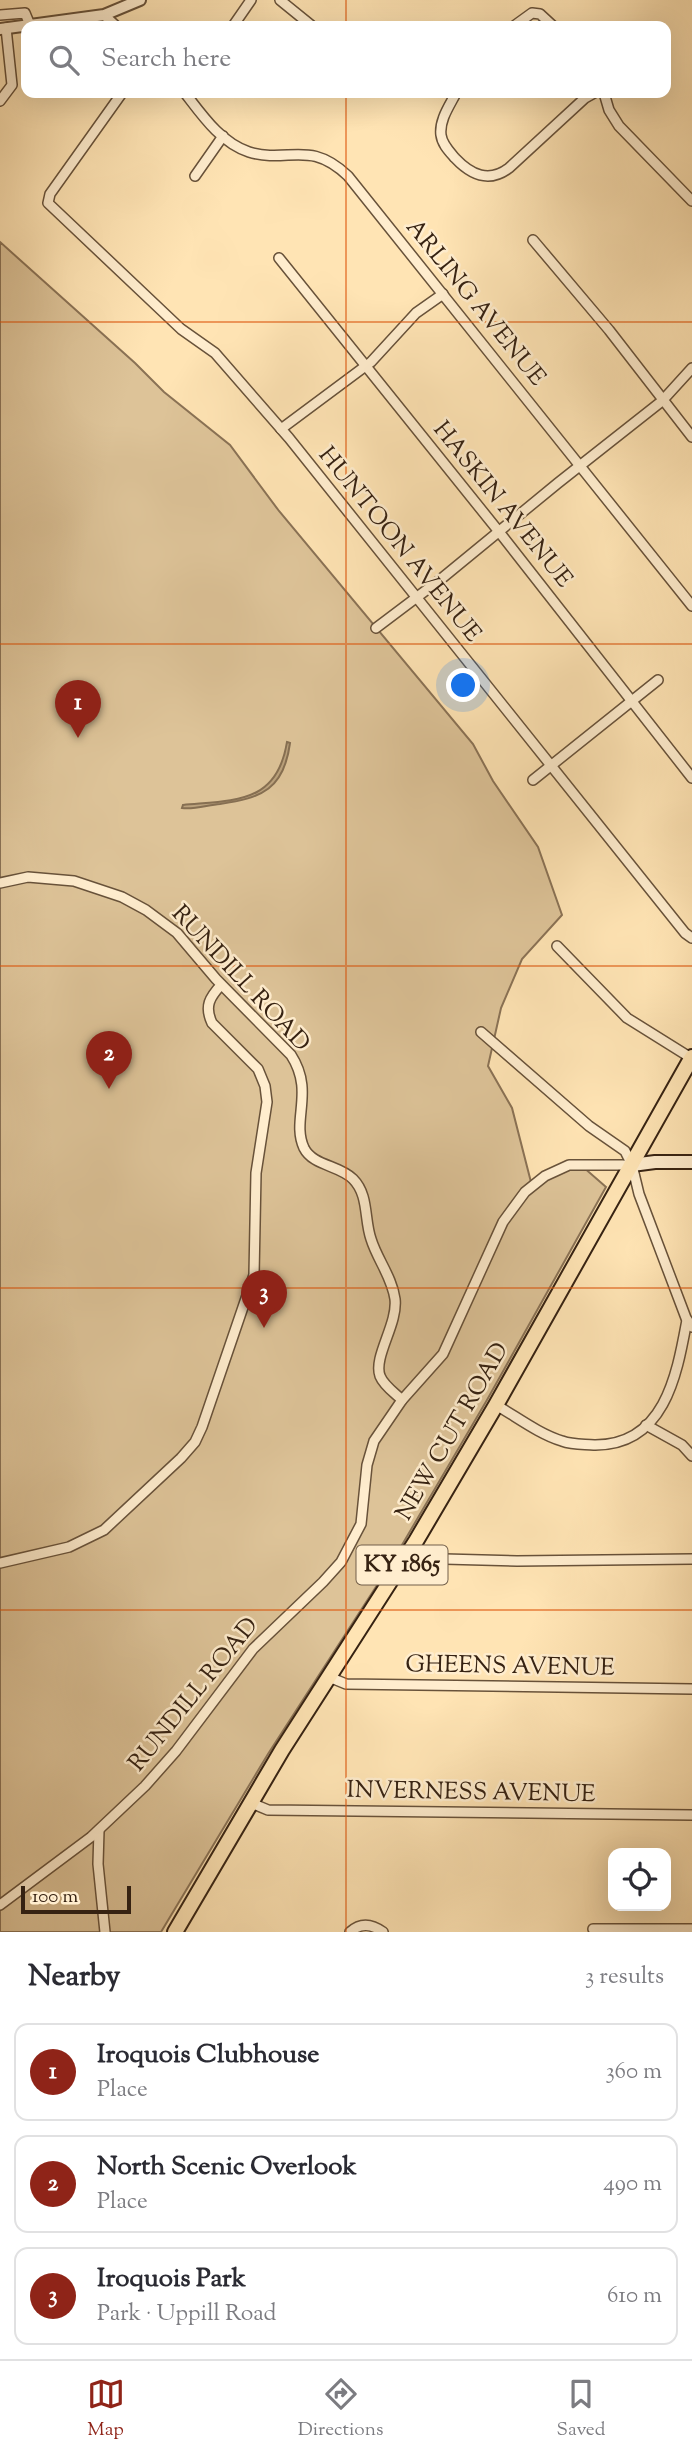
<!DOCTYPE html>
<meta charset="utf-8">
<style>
body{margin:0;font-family:"Sorts Mill Goudy",serif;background:#f2f2f3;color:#2b2b33}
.controls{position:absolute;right:21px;bottom:21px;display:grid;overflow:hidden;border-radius:14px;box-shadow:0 7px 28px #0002}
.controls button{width:63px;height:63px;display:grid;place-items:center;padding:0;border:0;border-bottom:2px solid #e1e1e2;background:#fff;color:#2b2b33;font:35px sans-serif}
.scale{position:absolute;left:21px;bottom:18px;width:110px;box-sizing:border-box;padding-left:7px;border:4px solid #362212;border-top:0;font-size:19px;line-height:24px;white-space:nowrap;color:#362212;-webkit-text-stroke:5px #ffedce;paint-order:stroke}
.you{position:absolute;left:464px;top:686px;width:24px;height:24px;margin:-18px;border:5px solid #fff;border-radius:50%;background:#1a73e8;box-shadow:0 0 0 10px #1a73e833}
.badge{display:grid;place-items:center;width:46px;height:46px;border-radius:50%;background:#8f2418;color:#fff;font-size:23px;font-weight:700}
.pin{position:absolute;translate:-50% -58px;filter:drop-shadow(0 2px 4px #0008)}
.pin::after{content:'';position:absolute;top:37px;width:24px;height:21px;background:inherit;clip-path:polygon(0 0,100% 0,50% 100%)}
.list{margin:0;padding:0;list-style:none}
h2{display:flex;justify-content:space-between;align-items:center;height:91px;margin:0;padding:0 28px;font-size:30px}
h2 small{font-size:23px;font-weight:400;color:#7c7c81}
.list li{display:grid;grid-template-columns:46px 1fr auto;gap:21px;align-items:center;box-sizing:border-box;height:98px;margin:0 14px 14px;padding:0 14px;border:2px solid #e1e1e2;border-radius:14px}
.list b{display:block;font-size:26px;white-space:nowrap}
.list p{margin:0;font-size:23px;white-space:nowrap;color:#7c7c81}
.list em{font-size:23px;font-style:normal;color:#7c7c81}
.icon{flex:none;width:38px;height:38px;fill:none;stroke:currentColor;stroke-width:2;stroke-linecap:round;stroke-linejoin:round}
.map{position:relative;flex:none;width:692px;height:1932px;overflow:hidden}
.search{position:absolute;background:#fff;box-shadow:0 7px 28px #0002;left:21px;right:21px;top:21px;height:77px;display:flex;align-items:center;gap:18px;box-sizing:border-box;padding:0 24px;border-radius:14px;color:#7c7c81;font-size:26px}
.sheet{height:427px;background:#fff}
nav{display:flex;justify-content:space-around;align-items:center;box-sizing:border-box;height:98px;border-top:2px solid #e1e1e2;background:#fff;font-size:19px;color:#7c7c81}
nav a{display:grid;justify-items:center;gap:4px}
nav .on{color:#8f2418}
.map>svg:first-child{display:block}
.green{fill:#ddc398;stroke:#8a7255;stroke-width:2}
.water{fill:#bba27d;stroke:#866f52;stroke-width:2}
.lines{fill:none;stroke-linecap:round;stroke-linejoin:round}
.minor-casing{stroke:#68523a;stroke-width:12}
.tertiary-casing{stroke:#68523a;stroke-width:14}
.secondary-casing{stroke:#362212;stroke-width:16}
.primary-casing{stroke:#362212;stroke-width:18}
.minor{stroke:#ffedce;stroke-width:9}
.tertiary{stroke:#ffedce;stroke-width:10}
.secondary{stroke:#ffedce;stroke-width:12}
.primary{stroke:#ffe4b4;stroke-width:14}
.grid{fill:none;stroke:#df560c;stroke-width:2;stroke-opacity:0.55}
.labels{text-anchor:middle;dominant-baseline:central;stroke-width:5;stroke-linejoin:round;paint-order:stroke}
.shield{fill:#ffedce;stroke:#725f4a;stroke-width:2}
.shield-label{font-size:23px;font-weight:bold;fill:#362212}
.street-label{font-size:24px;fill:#362212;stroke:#ffedce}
</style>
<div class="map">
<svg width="692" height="1932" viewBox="0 0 692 1932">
<rect width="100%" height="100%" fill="#ffe4b4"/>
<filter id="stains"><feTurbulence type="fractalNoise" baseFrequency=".00286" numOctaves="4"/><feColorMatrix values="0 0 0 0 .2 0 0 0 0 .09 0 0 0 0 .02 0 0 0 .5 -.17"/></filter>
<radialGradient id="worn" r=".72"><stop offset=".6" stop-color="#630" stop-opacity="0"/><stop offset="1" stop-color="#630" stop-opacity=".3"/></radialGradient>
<polygon class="green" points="0,242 135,363 164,392 230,445 279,511 473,744 493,781 538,847 562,915 522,959 501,1008 488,1066 512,1108 532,1186 545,1176 582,1166 606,1187 487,1400 392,1562 268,1754 161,1932 0,1932"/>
<path class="water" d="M287,742L290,743C284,789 262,798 220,804C208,805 193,810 182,808L183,805C235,800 277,804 287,742Z"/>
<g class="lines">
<defs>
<g id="minor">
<polyline points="280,0 312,26"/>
<polyline points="0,15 25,13 30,25"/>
<polyline points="104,15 116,26"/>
<polyline points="233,26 251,0"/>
<polyline points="514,26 532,13 540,14 553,26"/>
<polyline points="122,93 50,194 48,203 181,329 215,353 289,438 685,933 692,938"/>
<path d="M185,93C202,115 221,143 249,152C289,164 309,139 348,176L692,606"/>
<path d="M456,93C450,105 439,120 441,135C442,144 449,151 455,158C471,175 489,183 509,168L585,98L594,93"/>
<polyline points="604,93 609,110 619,126 692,201"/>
<polyline points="0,101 12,85 6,28"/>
<polyline points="195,176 223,136"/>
<polyline points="533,240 609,330 692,437"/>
<polyline points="279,258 500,533 692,778"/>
<polyline points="281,429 371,362 416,313 443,294"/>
<polyline points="376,628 441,579 558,483 662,401 692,368"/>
<polyline points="533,780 658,680"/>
<path d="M0,883L28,877L74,881L122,897L146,910L177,933L216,979L291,1055C315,1092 291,1120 304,1148C313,1166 339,1165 353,1179C369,1195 364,1219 371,1239C377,1259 392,1277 395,1299C398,1324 373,1357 380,1376C384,1386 395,1393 402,1400"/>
<polyline points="557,946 627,1018 691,1058"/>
<polyline points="481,1032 589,1126 625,1151 632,1165 639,1194 686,1318 692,1327"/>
<path d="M496,1405C517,1417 539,1434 562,1441C573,1445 584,1444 594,1445C665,1446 677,1374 687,1320"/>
<polyline points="646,1425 682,1445 692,1456"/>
<polyline points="407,1558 517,1561 692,1559"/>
<path d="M0,1563L69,1547L104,1530L181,1458L195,1442L202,1427L254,1275L256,1173L267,1102L265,1086L258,1069L212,1023C204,1006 210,997 221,985"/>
<polyline points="329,1677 346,1684 692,1689"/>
<polyline points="251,1803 268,1810 692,1815"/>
<polyline points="99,1830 98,1864 105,1932"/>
<polyline points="0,1905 91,1837 145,1786 176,1751 253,1649 323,1582 341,1562 361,1524 367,1465 374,1441 402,1400 443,1354 503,1222 525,1192 545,1176 569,1165 632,1165"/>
<polyline points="593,1929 692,1929"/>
<path d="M350,1932C361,1922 372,1924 383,1932"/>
</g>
<polyline id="tertiary" points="0,29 104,15 140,0"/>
<polyline id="secondary" points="632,1165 655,1162 692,1162"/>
<polyline id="primary" points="175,1932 282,1750 416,1541 496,1405 692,1057"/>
</defs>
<use href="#minor" class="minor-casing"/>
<use href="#tertiary" class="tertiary-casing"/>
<use href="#secondary" class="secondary-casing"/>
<use href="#primary" class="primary-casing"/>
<use href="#minor" class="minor"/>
<use href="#tertiary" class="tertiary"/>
<use href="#secondary" class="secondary"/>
<use href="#primary" class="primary"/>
</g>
<path class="grid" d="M346,0V26M346,93V1932M0,322H692M0,644H692M0,966H692M0,1288H692M0,1610H692"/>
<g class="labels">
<rect class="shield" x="356.5" y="1545.5" width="91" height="39" rx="5"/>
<g class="shield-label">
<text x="402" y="1565">KY 1865</text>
</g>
<g class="street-label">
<text transform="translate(475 303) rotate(51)">ARLING AVENUE</text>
<text transform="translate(502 505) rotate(51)">HASKIN AVENUE</text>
<text transform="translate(399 545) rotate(51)">HUNTOON AVENUE</text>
<text transform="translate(240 979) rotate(47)">RUNDILL ROAD</text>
<text transform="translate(453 1432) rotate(-60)">NEW CUT ROAD</text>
<text transform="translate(510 1667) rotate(1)">GHEENS AVENUE</text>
<text transform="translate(194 1695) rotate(-51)">RUNDILL ROAD</text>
<text transform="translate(471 1793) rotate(1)">INVERNESS AVENUE</text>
</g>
</g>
<rect width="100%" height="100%" filter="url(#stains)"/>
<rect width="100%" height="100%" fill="url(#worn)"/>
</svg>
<div class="controls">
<button><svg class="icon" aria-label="locate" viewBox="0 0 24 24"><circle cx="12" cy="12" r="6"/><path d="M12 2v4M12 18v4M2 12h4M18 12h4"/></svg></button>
</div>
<div class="scale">100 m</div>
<div class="you"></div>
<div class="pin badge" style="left:78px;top:738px">1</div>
<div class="pin badge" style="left:109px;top:1089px">2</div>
<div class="pin badge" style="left:264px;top:1328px">3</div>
<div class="search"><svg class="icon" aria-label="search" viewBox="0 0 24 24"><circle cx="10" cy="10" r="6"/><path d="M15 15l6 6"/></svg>Search here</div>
</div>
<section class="sheet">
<h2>Nearby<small>3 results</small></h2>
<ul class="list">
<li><span class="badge">1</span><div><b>Iroquois Clubhouse</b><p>Place</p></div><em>360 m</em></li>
<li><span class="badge">2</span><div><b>North Scenic Overlook</b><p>Place</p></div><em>490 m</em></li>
<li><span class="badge">3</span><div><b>Iroquois Park</b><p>Park · Uppill Road</p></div><em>610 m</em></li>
</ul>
</section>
<nav>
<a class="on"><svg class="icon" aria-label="map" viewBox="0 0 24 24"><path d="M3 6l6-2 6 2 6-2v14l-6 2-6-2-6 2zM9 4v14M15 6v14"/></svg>Map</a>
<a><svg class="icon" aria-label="directions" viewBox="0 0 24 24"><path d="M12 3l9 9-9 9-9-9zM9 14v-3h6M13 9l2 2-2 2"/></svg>Directions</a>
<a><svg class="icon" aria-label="saved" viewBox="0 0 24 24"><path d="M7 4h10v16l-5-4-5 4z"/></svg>Saved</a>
</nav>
